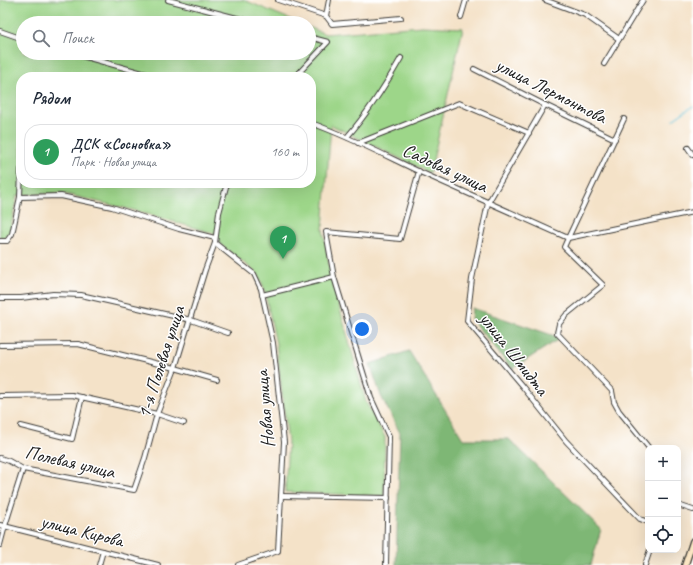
<!DOCTYPE html>
<html lang="ru">
<meta charset="utf-8">
<style>
body{margin:0;font-family:Caveat,sans-serif;background:#f6f6f7;color:#1f2937}
.controls{position:absolute;right:12px;bottom:12px;display:grid;overflow:hidden;border-radius:8px;box-shadow:0 4px 16px #0002}
.controls button{width:36px;height:36px;display:grid;place-items:center;padding:0;border:0;border-bottom:1px solid #e0e1e3;background:#fff;color:#1f2937;font:20px sans-serif}
.you{position:absolute;left:362px;top:329px;width:14px;height:14px;margin:-10px;border:3px solid #fff;border-radius:50%;background:#1a73e8;box-shadow:0 0 0 6px #1a73e833}
.badge{display:grid;place-items:center;width:26px;height:26px;border-radius:50%;background:#d1495b;color:#fff;font-size:13px;font-weight:700}
.pin{position:absolute;translate:-50% -33px;filter:drop-shadow(0 1px 2px #0008)}
.pin::after{content:'';position:absolute;top:21px;width:14px;height:12px;background:inherit;clip-path:polygon(0 0,100% 0,50% 100%)}
.list{margin:0;padding:0;list-style:none}
h2{display:flex;justify-content:space-between;align-items:center;height:52px;margin:0;padding:0 16px;font-size:17px}
h2 small{font-size:13px;font-weight:400;color:#747a83}
.list li{display:grid;grid-template-columns:26px 1fr auto;gap:12px;align-items:center;box-sizing:border-box;height:56px;margin:0 8px 8px;padding:0 8px;border:1px solid #e0e1e3;border-radius:16px}
.list b{display:block;font-size:15px;white-space:nowrap}
.list p{margin:0;font-size:13px;white-space:nowrap;color:#747a83}
.list em{font-size:13px;font-style:normal;color:#747a83}
.icon{flex:none;width:22px;height:22px;fill:none;stroke:currentColor;stroke-width:2;stroke-linecap:round;stroke-linejoin:round}
.map{position:relative;flex:none;width:693px;height:565px;overflow:hidden}
.search{position:absolute;background:#fff;box-shadow:0 4px 16px #0002;left:16px;top:16px;width:300px;height:44px;display:flex;align-items:center;gap:10px;box-sizing:border-box;padding:0 14px;border-radius:22px;color:#747a83;font-size:15px}
.panel{position:absolute;background:#fff;box-shadow:0 4px 16px #0002;left:16px;top:72px;width:300px;height:116px;border-radius:16px}
.map>svg:first-child{display:block}
.green{fill:#9dd689;stroke:#5c7952;fill-rule:evenodd}
.forest{fill:#7eb775;stroke:#4d6a48}
.lines{fill:none;stroke-linecap:round;stroke-linejoin:round}
.stream{stroke:#56bcd4;stroke-width:1.5}
.minor-casing{stroke:#3c3a36;stroke-width:6}
.secondary-casing{stroke:#3c3a36;stroke-width:8}
.minor{stroke:#fff;stroke-width:4}
.secondary{stroke:#fbe6c4;stroke-width:5.5}
.labels{text-anchor:middle;dominant-baseline:central;stroke-width:3;stroke-linejoin:round;paint-order:stroke}
.street-label{font-size:19px;fill:#1c1c1c;stroke:#fff}
</style>
<div class="map">
<svg width="693" height="565" viewBox="0 0 693 565">
<rect width="100%" height="100%" fill="#fff"/>
<filter id="ink" filterUnits="userSpaceOnUse"><feTurbulence type="fractalNoise" baseFrequency=".025" numOctaves="2"/><feDisplacementMap in="SourceGraphic" scale="8" xChannelSelector="R" yChannelSelector="G"/><feConvolveMatrix kernelMatrix="1 2 1 2 8 2 1 2 1" color-interpolation-filters="sRGB"/></filter>
<filter id="wash" filterUnits="userSpaceOnUse"><feTurbulence type="fractalNoise" baseFrequency=".012" numOctaves="4" result="noise"/><feDisplacementMap in="SourceGraphic" scale="16" xChannelSelector="R" yChannelSelector="G"/><feGaussianBlur stdDeviation="0.9" result="paint"/><feColorMatrix in="noise" values="0 0 0 0 0 0 0 0 0 0 0 0 0 0 0 0 0 1.4 0 .05"/><feComposite in="paint" operator="in"/></filter>
<g filter="url(#wash)">
<rect width="100%" height="100%" fill="#f4e2c8"/>
<path class="green" d="M0,0H244L299,23H23V53H309V27L325,34L422,26L463,28L430,173L331,125L323,229L331,277L366,402L385,437L384,496L285,492L288,442L276,344L264,288L257,273L221,245L216,234L133,210L61,193L17,195L10,232L4,237H0ZM21,77H311V183H21Z"/>
<g class="forest">
<polygon points="472,308 555,336 559,339 512,369 471,319"/>
<polygon points="409,351 463,439 509,439 601,529 591,565 396,565 400,433 381,396 370,364"/>
</g>
<g class="lines">
<polyline class="stream" points="674,119 693,106"/>
</g>
</g>
<g filter="url(#ink)">
<g class="lines">
<defs>
<g id="minor">
<polyline points="168,0 256,23"/>
<polyline points="278,0 326,16"/>
<polyline points="545,0 585,15 619,39"/>
<polyline points="326,16 332,24 401,18"/>
<polyline points="326,16 329,0"/>
<polyline points="461,17 466,0"/>
<polyline points="0,31 23,39"/>
<polyline points="71,53 157,77"/>
<polyline points="604,64 643,0"/>
<polyline points="474,69 545,105 615,139"/>
<polyline points="295,77 328,42 309,37"/>
<polyline points="545,105 488,203 472,279 467,321 522,386 566,441 640,519 648,522"/>
<polyline points="624,119 568,238 564,247 603,285 566,315 559,324 557,333 612,391 614,402 619,411 649,448"/>
<path d="M311,123C348,136 384,155 420,172C469,194 518,216 568,238"/>
<path d="M347,137C368,113 385,86 401,58"/>
<polyline points="358,143 459,103 529,133"/>
<polyline points="688,148 693,155"/>
<polyline points="20,197 61,196 112,207 179,229 215,238 215,241"/>
<polyline points="568,238 693,212"/>
<polyline points="0,241 7,241 12,234 20,197 21,170"/>
<polyline points="215,243 254,274 261,289 273,343 284,442 278,551 238,565"/>
<polyline points="262,295 334,277"/>
<polyline points="0,298 21,298 53,294 81,295 191,320 228,333"/>
<polyline points="0,345 78,344 175,368 217,380"/>
<polyline points="0,396 72,395 157,414 184,423"/>
<polyline points="21,426 72,439 82,397"/>
<polyline points="0,458 9,461 23,469 134,490 145,458 157,414 175,368 205,270 215,243 219,213 227,183"/>
<polyline points="281,496 388,498"/>
<polyline points="678,505 693,510"/>
<polyline points="0,525 158,565"/>
<polyline points="0,545 5,526 23,469"/>
<polyline points="99,565 103,551"/>
<polyline points="386,565 389,437 371,398 334,277 326,232 400,239 419,171"/>
<polyline points="645,565 650,550"/>
</g>
<polyline id="secondary" points="685,565 693,541"/>
</defs>
<use href="#minor" class="minor-casing"/>
<use href="#secondary" class="secondary-casing"/>
<use href="#minor" class="minor"/>
<use href="#secondary" class="secondary"/>
</g>
</g>
<g class="labels">
<g class="street-label">
<text transform="translate(551 91) rotate(27)">улица Лермонтова</text>
<text transform="translate(445 168) rotate(25)">Садовая улица</text>
<text transform="translate(514 354) rotate(52)">улица Шмидта</text>
<text transform="translate(161 362) rotate(-72)">1-я Полевая улица</text>
<text transform="translate(265 409) rotate(-95)">Новая улица</text>
<text transform="translate(70 462) rotate(13)">Полевая улица</text>
<text transform="translate(82 531) rotate(14)">улица Кирова</text>
</g>
</g>
</svg>
<div class="controls">
<button>+</button>
<button>−</button>
<button><svg class="icon" aria-label="locate" viewBox="0 0 24 24"><circle cx="12" cy="12" r="6"/><path d="M12 2v4M12 18v4M2 12h4M18 12h4"/></svg></button>
</div>
<div class="you"></div>
<div class="pin badge" style="left:283px;top:259px;background:#2e9e5b">1</div>
<div class="search"><svg class="icon" aria-label="search" viewBox="0 0 24 24"><circle cx="10" cy="10" r="6"/><path d="M15 15l6 6"/></svg>Поиск</div>
<section class="panel">
<h2>Рядом<small></small></h2>
<ul class="list">
<li><span class="badge" style="background:#2e9e5b">1</span><div><b>ДСК «Сосновка»</b><p>Парк · Новая улица</p></div><em>160 m</em></li>
</ul>
</section>
</div>
